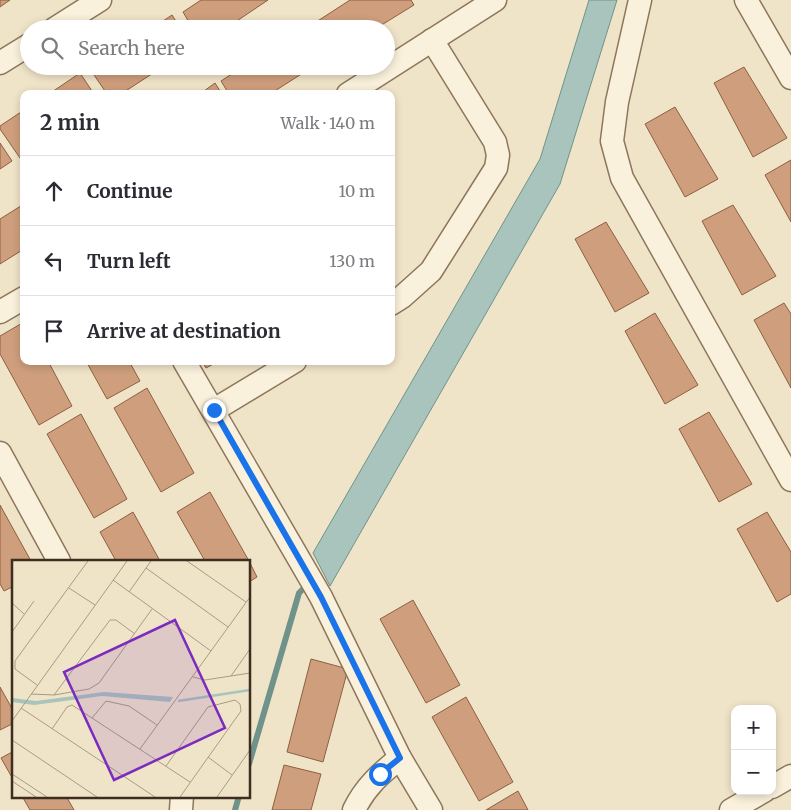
<!DOCTYPE html>
<meta charset="utf-8">
<style>
body{margin:0;font-family:Merriweather,serif;background:#f7f7f7;color:#2b2b33}
.controls{position:absolute;right:15px;bottom:15px;display:grid;overflow:hidden;border-radius:10px;box-shadow:0 2px 8px #0003}
.controls button{width:45px;height:45px;display:grid;place-items:center;padding:0;border:0;border-bottom:1px solid #e1e1e2;background:#fff;color:#2b2b33;font:25px sans-serif}
.stop{position:absolute;width:15px;height:15px;margin:-11px;border:4px solid #1a73e8;border-radius:50%;background:#fff}
.stop.end{background:#1a73e8;border-color:#fff;box-shadow:0 1px 5px #0008}
.list{margin:0;padding:0;list-style:none}
h2{display:flex;justify-content:space-between;align-items:center;height:65px;margin:0;padding:0 20px;font-size:21px}
h2 small{font-size:16px;font-weight:400;color:#7c7c81}
.list li{display:grid;grid-template-columns:32px 1fr auto;gap:15px;align-items:center;box-sizing:border-box;height:70px;padding:0 20px;border-top:1px solid #e1e1e2}
.list b{display:block;font-size:19px;white-space:nowrap}
.list em{font-size:16px;font-style:normal;color:#7c7c81}
.icon{flex:none;width:28px;height:28px;fill:none;stroke:currentColor;stroke-width:2;stroke-linecap:round;stroke-linejoin:round}
.map{position:relative;flex:none;width:791px;height:810px;overflow:hidden}
.search{position:absolute;background:#fff;box-shadow:0 2px 8px #0003;left:20px;top:20px;width:375px;height:55px;display:flex;align-items:center;gap:12px;box-sizing:border-box;padding:0 18px;border-radius:28px;color:#7c7c81;font-size:19px}
.panel{position:absolute;background:#fff;box-shadow:0 2px 8px #0003;left:20px;top:90px;width:375px;height:275px;border-radius:10px}
.map>svg:first-child{display:block}
.water{fill:#a9c4bc;stroke:#6f938a}
.lines{fill:none;stroke-linecap:round;stroke-linejoin:round}
.stream{stroke:#6f938a;stroke-width:6}
.building{fill:#cf9f7d;stroke:#8d5f41}
.street-casing{stroke:#8d765c;stroke-width:25}
.street{stroke:#faf1dc;stroke-width:22}
.route{stroke:#1a73e8;stroke-width:6}
.inset-river{fill:none;stroke:#a9c4bc;stroke-width:2.5}
.inset-road{fill:none;stroke:#a89b85;stroke-width:1}
.view{fill:#7b2cbf;fill-opacity:0.15;stroke:#7b2cbf;stroke-width:2.5}
.inset-edge{fill:none;stroke:#3d2e20;stroke-width:2.5}
</style>
<div class="map">
<svg width="791" height="810" viewBox="0 0 791 810">
<rect width="100%" height="100%" fill="#f0e4c8"/>
<polygon class="water" points="589,0 617,0 560,184 330,586 313,553 540,159"/>
<g class="lines">
<g class="stream">
<polyline points="249,764 299,593 308,584"/>
<polyline points="235,810 239,796"/>
</g>
</g>
<g class="building">
<polygon points="0,0 10,0 0,7"/>
<polygon points="201,0 268,0 225,29 193,29 183,12"/>
<polygon points="350,0 411,0 414,5 375,29 316,29 313,24"/>
<polygon points="172,15 181,29 151,29"/>
<polygon points="94,66 164,66 121,94 107,94 90,69"/>
<polygon points="244,66 314,66 270,94 229,94 221,81"/>
<polygon points="744,67 787,138 753,157 714,83"/>
<polygon points="80,73 94,94 49,94"/>
<polygon points="215,83 222,94 200,94"/>
<polygon points="675,107 718,179 685,197 645,124"/>
<polygon points="24,110 24,155 20,158 0,129 0,126"/>
<polygon points="0,143 12,161 0,169"/>
<polygon points="791,160 791,222 765,175"/>
<polygon points="24,204 24,249 0,264 0,219"/>
<polygon points="733,205 776,276 742,295 702,221"/>
<polygon points="606,222 649,293 615,312 575,239"/>
<polygon points="784,303 791,314 791,388 754,320"/>
<polygon points="655,313 698,385 665,404 625,331"/>
<polygon points="24,322 24,361 48,361 72,406 39,425 0,354 0,336"/>
<polygon points="86,361 129,361 140,381 107,399"/>
<polygon points="202,361 219,361 206,368"/>
<polygon points="147,388 194,473 161,492 114,408"/>
<polygon points="709,412 752,484 719,502 679,429"/>
<polygon points="81,414 127,499 94,518 47,434"/>
<polygon points="210,492 249,561 205,561 177,512"/>
<polygon points="0,505 31,561 14,561 14,586 4,591 0,584"/>
<polygon points="133,512 160,561 116,561 100,532"/>
<polygon points="767,512 791,552 791,594 777,602 737,529"/>
<polygon points="249,561 257,577 249,582"/>
<polygon points="413,600 460,685 426,703 380,619"/>
<polygon points="311,659 348,669 323,762 287,752"/>
<polygon points="0,687 14,712 14,723 0,730"/>
<polygon points="466,697 513,782 479,801 432,717"/>
<polygon points="14,751 14,781 1,758"/>
<polygon points="284,765 321,774 311,810 272,810"/>
<polygon points="518,791 528,810 486,810"/>
<polygon points="22,796 66,796 74,810 30,810"/>
</g>
<g class="lines">
<defs>
<g id="street">
<polyline points="640,0 617,102 612,141 622,178 791,480"/>
<polyline points="746,0 791,78"/>
<polyline points="54,29 100,0"/>
<polyline points="0,63 29,45"/>
<polyline points="348,94 495,0"/>
<polyline points="391,304 402,297 431,271 496,168 498,155 495,142 432,40"/>
<polyline points="0,312 24,298"/>
<polyline points="184,361 321,597 400,758 431,810"/>
<polyline points="214,410 295,361"/>
<polyline points="0,453 59,561"/>
<polyline points="772,787 791,776"/>
<polyline points="181,810 182,796"/>
<path d="M354,810C365,787 381,773 400,758"/>
<polyline points="731,810 764,791"/>
</g>
</defs>
<use href="#street" class="street-casing"/>
<use href="#street" class="street"/>
</g>
<g class="lines">
<polyline class="route" points="214,410 321,597 400,758 380,774"/>
</g>
<g transform="translate(12 560)">
<rect width="238" height="238" fill="#f0e4c8"/>
<path d="M92,132L161,137L158,142L90,136L22,145L0,142V138L24,141Z" fill="#a9c4bc"/>
<path class="inset-river" d="M166,141L238,130"/>
<path class="inset-road" d="M175,1L234,42M134,8L216,67M101,20L199,91M57,28L83,45M117,32L139,1M0,43L12,54M0,72L22,41M219,116L238,89M181,117L193,120L238,113M25,125L3,109V101L76,1M19,134L42,135L98,60H104L123,74M42,135L77,129L87,123L140,49M9,148L143,237M80,158L94,141L117,146L145,165M0,161L115,1M40,169L55,147L60,145L178,222M0,180L85,237M128,189L238,37M196,197L220,215M154,206L196,147L223,140L228,144L229,151L168,237M0,214L35,237M0,221L24,237M205,237L238,190"/>
<path class="view" d="M163,60L213,168L102,220L52,112Z"/>
<rect width="238" height="238" class="inset-edge"/>
</g>
</svg>
<div class="controls">
<button>+</button>
<button>−</button>
</div>
<div class="stop" style="left:380px;top:774px"></div>
<div class="stop end" style="left:214px;top:410px"></div>
<div class="search"><svg class="icon" aria-label="search" viewBox="0 0 24 24"><circle cx="10" cy="10" r="6"/><path d="M15 15l6 6"/></svg>Search here</div>
<section class="panel">
<h2>2 min<small>Walk · 140 m</small></h2>
<ul class="list">
<li><svg class="icon" aria-label="ahead" viewBox="0 0 24 24"><path d="M12 20V5M6 11l6-6 6 6"/></svg><div><b>Continue</b></div><em>10 m</em></li>
<li><svg class="icon" aria-label="left" viewBox="0 0 24 24"><path d="M17 20v-9H6M10 6l-5 5 5 5"/></svg><div><b>Turn left</b></div><em>130 m</em></li>
<li><svg class="icon" aria-label="arrive" viewBox="0 0 24 24"><path d="M6 21V4h12l-3 4 3 4H6"/></svg><div><b>Arrive at destination</b></div></li>
</ul>
</section>
</div>
